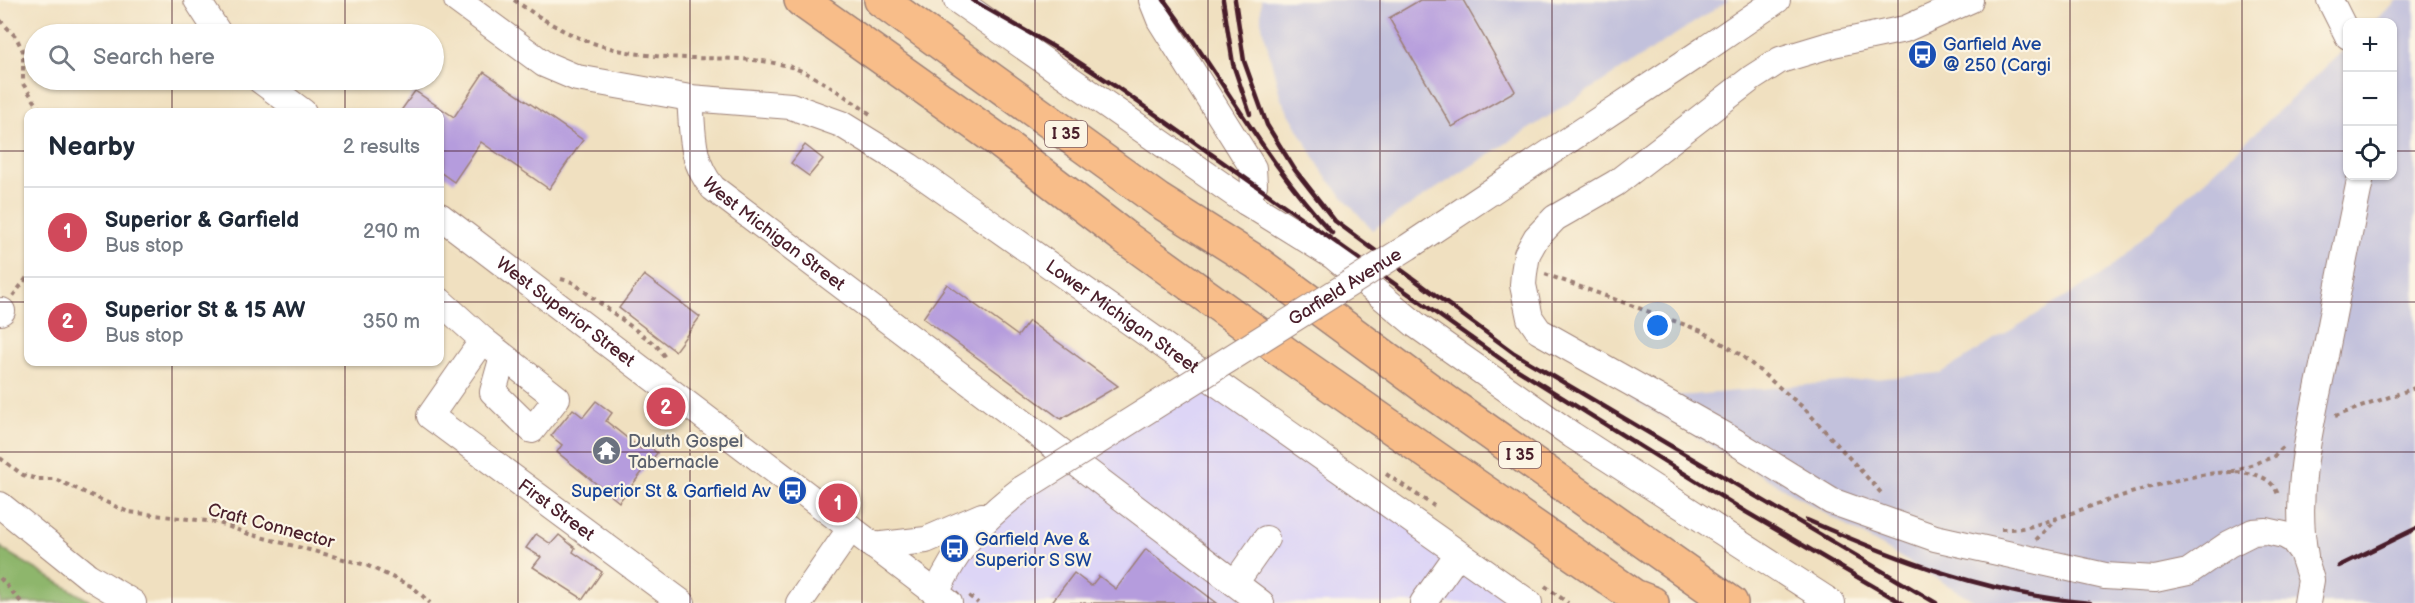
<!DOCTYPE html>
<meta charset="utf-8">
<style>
body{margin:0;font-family:"Balsamiq Sans",sans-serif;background:#f2f2f3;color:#1f2937}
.controls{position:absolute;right:18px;top:18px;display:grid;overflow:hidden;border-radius:12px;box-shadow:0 2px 4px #0004}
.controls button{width:54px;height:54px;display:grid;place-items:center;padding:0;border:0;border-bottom:2px solid #e0e1e3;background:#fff;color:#1f2937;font:30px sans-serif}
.you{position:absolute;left:1658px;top:326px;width:21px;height:21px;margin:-15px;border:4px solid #fff;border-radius:50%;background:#1a73e8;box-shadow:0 0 0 9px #1a73e833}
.badge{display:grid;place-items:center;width:39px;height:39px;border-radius:50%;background:#d1495b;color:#fff;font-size:20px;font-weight:700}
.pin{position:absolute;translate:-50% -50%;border:3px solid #fff;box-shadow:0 2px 6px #0006}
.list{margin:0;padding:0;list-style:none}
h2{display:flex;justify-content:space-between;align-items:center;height:78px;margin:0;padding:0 24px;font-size:26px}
h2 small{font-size:20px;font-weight:400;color:#747a83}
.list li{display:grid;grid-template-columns:39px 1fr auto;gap:18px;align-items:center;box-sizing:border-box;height:90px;padding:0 24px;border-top:2px solid #e0e1e3}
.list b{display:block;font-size:22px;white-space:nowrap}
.list p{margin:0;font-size:20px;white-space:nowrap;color:#747a83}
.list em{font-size:20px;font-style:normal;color:#747a83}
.icon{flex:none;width:33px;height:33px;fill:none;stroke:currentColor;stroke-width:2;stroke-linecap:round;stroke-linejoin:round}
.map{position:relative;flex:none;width:2415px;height:603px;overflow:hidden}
.search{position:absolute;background:#fff;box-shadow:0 2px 4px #0004;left:24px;top:24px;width:420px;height:66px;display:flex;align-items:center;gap:15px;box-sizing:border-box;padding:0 21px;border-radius:33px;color:#747a83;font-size:22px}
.panel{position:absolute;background:#fff;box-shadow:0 2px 4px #0004;left:24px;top:108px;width:420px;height:258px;border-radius:12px}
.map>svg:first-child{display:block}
.built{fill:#ddd5f6}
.industrial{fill:#c2c1dc}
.forest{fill:#8eb66c;stroke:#6c6a4c;stroke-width:1.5}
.building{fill:#b59cdd}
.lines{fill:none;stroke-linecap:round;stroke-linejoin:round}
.minor-casing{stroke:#9d8076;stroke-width:28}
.highway-casing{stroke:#9d8076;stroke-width:36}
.path{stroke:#9d8076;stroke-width:4;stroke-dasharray:4.5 4.5;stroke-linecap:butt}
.minor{stroke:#fff;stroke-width:26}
.highway{stroke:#f8bd89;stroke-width:33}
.rail{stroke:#4a1f2b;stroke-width:4.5}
.minor-bridge-casing{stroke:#9d8076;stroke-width:28;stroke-linecap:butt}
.minor-bridge{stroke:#fff;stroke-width:26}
.grid{fill:none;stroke:#4a1f2b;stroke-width:1.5;stroke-opacity:0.55}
.labels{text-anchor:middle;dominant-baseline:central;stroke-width:4.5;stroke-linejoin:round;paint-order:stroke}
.shield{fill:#fcf5e5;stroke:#7f5f63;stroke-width:1.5}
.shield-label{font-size:16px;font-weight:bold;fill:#4a1f2b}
.transit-label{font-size:18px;fill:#164399;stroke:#fcf5e5;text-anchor:start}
.street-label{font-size:18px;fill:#4a1f2b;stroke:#fcf5e5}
.worship-label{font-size:18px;fill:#5b616d;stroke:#fcf5e5;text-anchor:start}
</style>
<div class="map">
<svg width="2415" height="603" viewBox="0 0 2415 603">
<rect width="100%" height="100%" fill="#fcf5e5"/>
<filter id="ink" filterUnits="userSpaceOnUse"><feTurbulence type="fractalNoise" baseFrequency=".0167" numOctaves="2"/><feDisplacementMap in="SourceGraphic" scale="12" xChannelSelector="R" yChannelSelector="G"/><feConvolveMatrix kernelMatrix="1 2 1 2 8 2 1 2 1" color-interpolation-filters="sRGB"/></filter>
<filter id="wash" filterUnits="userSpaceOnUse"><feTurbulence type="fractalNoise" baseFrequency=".008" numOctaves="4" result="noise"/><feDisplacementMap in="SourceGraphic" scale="24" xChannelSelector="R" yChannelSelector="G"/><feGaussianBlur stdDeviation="1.35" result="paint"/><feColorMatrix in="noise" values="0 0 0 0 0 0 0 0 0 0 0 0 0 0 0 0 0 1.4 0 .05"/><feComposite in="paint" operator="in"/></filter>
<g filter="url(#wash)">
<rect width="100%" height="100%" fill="#f0e0c0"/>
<polygon class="built" points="1199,370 1528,603 937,603 971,533"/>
<g class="industrial">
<polygon points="1261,0 1729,0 1372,230 1325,176 1281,99 1261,21"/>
<polygon points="2398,0 2415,0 2415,603 1978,603 1627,396 1692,395 1941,373 2106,272 2347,47 2348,176 2392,176 2392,22 2373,22"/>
</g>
<polygon class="forest" points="0,546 5,551 93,603 0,603"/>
<g id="blocks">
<g class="building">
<polygon points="1420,0 1463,0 1515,91 1452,127 1389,18"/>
<polygon points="484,72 583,140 549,189 481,142 454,182 440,172 440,112 400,112 415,91 454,117"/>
<polygon points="805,145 823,159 809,176 791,163"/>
<polygon points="644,275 700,317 675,351 619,308"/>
<polygon points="947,284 1018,336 1029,321 1118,386 1061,419 923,318"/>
<polygon points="596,401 612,413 606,421 641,449 644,442 657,453 619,502 557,452 562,445 551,436 573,409 583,417"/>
<polygon points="536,534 551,544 559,535 575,548 573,552 602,572 583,599 533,567 541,557 526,548"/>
<polygon points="1146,549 1217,603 1051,603 1074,573 1091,586 1099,576 1116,589"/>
</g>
</g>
</g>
<g filter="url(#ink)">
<use href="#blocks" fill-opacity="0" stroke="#9d8076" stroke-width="1.5"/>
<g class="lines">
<defs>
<g id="minor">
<polyline points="197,0 219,34"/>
<path id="s1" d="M457,0L544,64L577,78L690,98L791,106L841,124L909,166L1529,603"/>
<polyline points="957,0 1246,202 1333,256 1416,325 1572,435 1832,603"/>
<polyline points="1152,0 1160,20 1253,168 1254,185 1246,202"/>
<polyline points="1970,0 1905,29 1833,44 1780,60 1752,78 1616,183 1555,218 1536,238 1527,254 1524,273 1523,285 1530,318 1539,331 1724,435 1831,501 1935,538 2105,576 2155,579 2188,572 2229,544 2253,532 2266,531 2284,535 2293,540 2302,552 2311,580 2307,603"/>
<polyline points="2330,0 2348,36"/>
<polyline points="1704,50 1777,0"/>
<polyline points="260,80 303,112"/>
<path id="s2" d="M690,98C693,132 690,161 713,188L1261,603"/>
<path id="s3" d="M440,216L949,603"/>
<path id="s4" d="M440,301L483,340L430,416L682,603"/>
<polyline points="0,312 2,311"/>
<polyline points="483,340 557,398 532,430 493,392 503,356"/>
<polyline points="0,505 88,576 133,603"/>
<polyline points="873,546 926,540 982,516"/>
<path d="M2305,556C2293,491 2311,425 2324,361C2336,299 2348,237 2361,176"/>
<polyline points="1235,583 1266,539"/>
<path d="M936,593C959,545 979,522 1022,489"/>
<polyline points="799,603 851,528"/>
<polyline points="1423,603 1458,554"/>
</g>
<g id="highway">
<polyline points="801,0 995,138 1123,236 1292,358 1634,596 1652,603"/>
<polyline points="881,0 1158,200 1256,262 1431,391 1731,603"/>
</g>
</defs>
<use href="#minor" class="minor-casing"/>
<use href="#highway" class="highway-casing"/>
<g class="path">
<path d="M514,0C563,34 594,49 655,56C701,61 747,54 791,67C815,74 852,101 873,116"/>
<polyline points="0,20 16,37 23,51 23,84 42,112"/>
<polyline points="1545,274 1702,331 1741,355 1805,409 1883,495"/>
<polyline points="561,279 572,282 657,346 666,359"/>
<polyline points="13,296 28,276"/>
<polyline points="2335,416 2415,388"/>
<polyline points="0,458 23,475 37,479 55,479 128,512 216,522 249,534 366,565 413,587 430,603"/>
<polyline points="2231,472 2273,457 2285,445"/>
<polyline points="1386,474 1434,506"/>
<path d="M2001,529C2010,529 2019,529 2028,527C2070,518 2259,432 2278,495"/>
<polyline points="2036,540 2056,519"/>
<polyline points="0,578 22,603"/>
<polyline points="1545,586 1568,603"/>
<polyline points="969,596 978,603"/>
</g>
<use href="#minor" class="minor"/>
<use href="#highway" class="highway"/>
<g class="rail">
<polyline points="972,0 1066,54 1118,88 1505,362 1746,512 1902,603"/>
<path d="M1164,0C1222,77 1267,164 1332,233"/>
<polyline points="1223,0 1233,64 1250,114"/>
<polyline points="1235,0 1244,61 1267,125 1295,170 1335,221 1514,353 1936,603"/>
<path d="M1807,520C1900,561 1988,594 2090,603"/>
<polyline points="2339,566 2415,529"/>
</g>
<defs>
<g id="minor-bridge">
<path id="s5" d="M1022,489L1408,247L1704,50"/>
</g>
</defs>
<use href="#minor-bridge" class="minor-bridge-casing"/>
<use href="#minor-bridge" class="minor-bridge"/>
</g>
</g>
<path class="grid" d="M172,0V34M345,0V34M518,0V603M690,0V603M862,0V603M1035,0V603M1208,0V603M1380,0V603M1552,0V603M1725,0V603M1898,0V603M2070,0V603M2242,0V603M172,80V112M345,80V112M0,151H28M440,151H2348M2392,151H2415M0,302H28M440,302H2415M172,362V603M345,362V603M0,452H2415"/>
<defs>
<symbol id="bus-disc" viewBox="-11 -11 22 22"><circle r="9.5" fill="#1a4fb4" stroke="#fcf5e5"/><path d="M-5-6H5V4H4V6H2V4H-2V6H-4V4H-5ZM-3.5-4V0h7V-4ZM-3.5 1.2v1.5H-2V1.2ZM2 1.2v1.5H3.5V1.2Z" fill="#fff"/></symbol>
<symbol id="temple-disc" viewBox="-11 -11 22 22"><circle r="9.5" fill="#6b7280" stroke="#fcf5e5"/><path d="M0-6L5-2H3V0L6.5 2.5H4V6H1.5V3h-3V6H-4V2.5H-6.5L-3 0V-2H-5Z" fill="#fff"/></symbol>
</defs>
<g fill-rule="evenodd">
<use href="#bus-disc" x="1906" y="38" width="33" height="33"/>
<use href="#temple-disc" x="590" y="434" width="33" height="33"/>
<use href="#bus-disc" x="776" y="474" width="33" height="33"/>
<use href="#bus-disc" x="938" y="532" width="33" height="33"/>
</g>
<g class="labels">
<g class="shield">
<rect x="1045" y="121" width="42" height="26" rx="4.5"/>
<rect x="1499" y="442" width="42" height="26" rx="4.5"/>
</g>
<g class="shield-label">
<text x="1066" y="134">I 35</text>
<text x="1520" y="455">I 35</text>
</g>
<g class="transit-label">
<text x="1943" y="44">Garfield Ave<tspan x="1943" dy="21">@ 250 (Cargi</tspan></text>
<text x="771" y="491" text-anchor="end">Superior St &amp; Garfield Av</text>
<text x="975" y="539">Garfield Ave &amp;<tspan x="975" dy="21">Superior S SW</tspan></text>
</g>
<g class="street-label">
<text stroke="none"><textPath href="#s2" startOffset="171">West Michigan Street</textPath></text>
<text stroke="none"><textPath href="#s5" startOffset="381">Garfield Avenue</textPath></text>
<text stroke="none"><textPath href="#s3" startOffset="158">West Superior Street</textPath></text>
<text stroke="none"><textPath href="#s1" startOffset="754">Lower Michigan Street</textPath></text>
<text stroke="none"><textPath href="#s4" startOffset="308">First Street</textPath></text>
<text transform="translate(271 526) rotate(15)">Craft Connector</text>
</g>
<g class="worship-label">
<text x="628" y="441">Duluth Gospel<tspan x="628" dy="21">Tabernacle</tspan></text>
</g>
</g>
</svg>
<div class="controls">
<button>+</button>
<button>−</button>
<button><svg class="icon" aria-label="locate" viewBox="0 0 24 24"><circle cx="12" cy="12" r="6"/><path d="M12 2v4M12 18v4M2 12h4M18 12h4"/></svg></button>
</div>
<div class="you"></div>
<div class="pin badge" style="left:838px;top:503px">1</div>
<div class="pin badge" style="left:666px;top:407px">2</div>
<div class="search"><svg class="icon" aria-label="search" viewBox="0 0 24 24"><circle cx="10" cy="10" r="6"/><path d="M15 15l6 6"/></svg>Search here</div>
<section class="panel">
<h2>Nearby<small>2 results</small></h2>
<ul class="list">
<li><span class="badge">1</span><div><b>Superior &amp; Garfield</b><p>Bus stop</p></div><em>290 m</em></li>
<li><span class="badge">2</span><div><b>Superior St &amp; 15 AW</b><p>Bus stop</p></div><em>350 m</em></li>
</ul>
</section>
</div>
